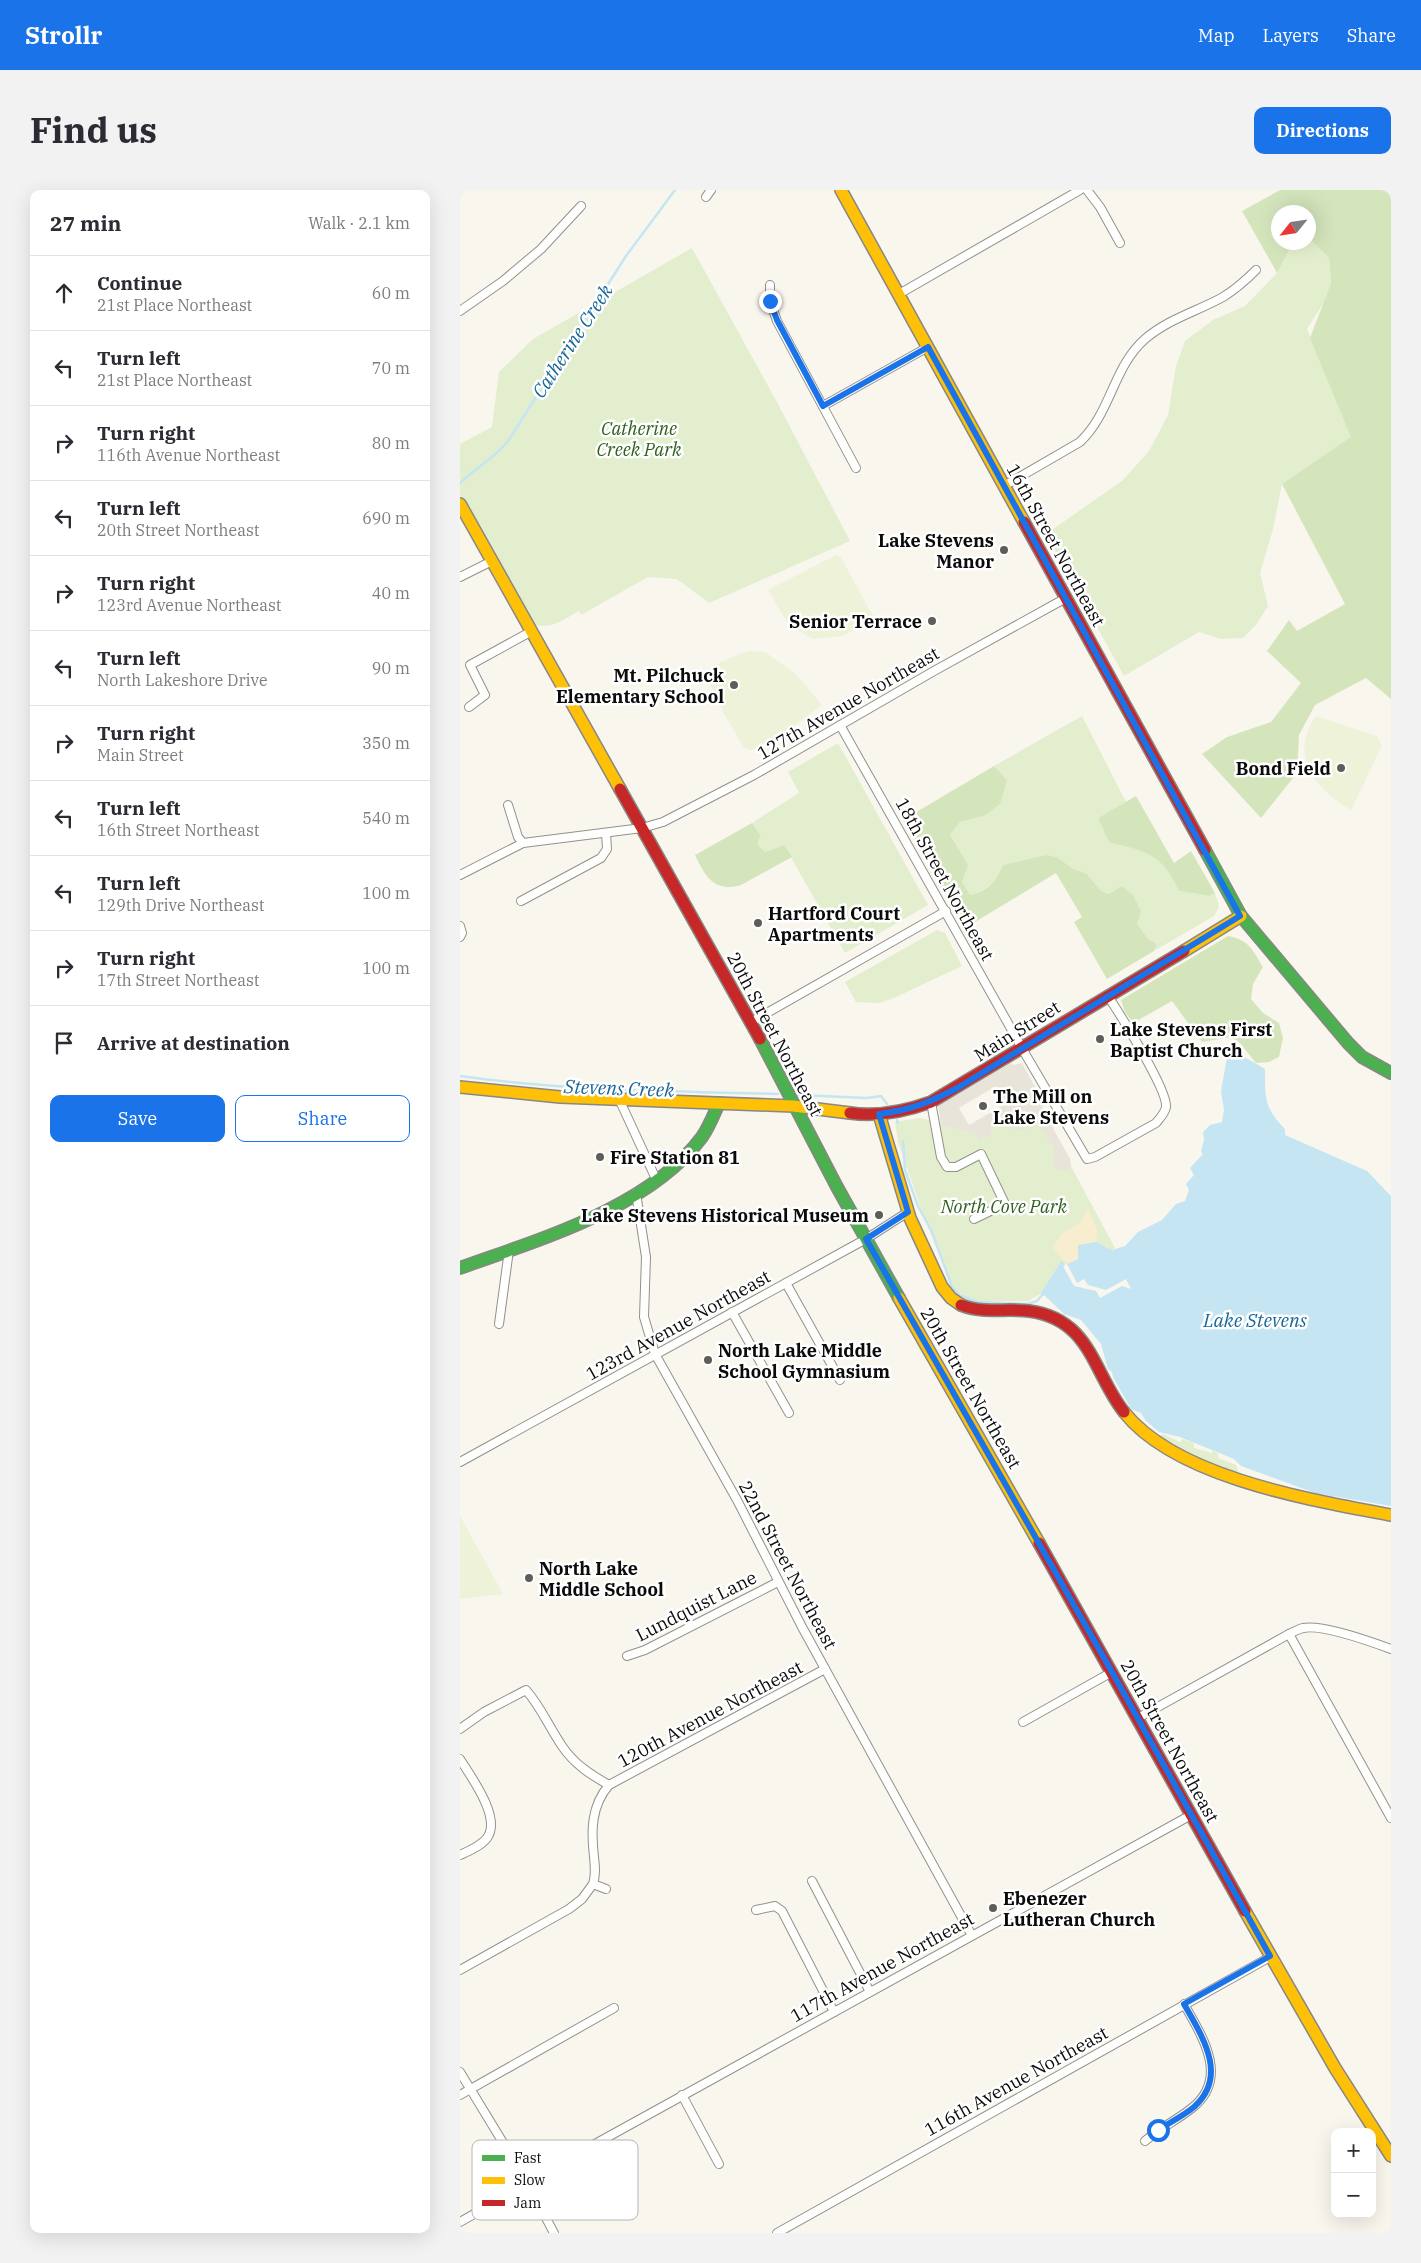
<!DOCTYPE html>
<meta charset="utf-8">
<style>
body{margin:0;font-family:"IBM Plex Serif",serif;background:#f2f2f3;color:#2b2b33}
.controls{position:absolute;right:15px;bottom:15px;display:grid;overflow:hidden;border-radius:10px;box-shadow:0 5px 20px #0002}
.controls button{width:45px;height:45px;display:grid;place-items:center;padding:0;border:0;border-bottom:1px solid #e1e1e2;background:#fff;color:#2b2b33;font:25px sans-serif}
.compass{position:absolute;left:811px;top:15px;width:45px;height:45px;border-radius:50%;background:#fff;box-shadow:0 5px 20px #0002;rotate:240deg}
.stop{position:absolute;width:15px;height:15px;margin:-11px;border:4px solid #1a73e8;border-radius:50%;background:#fff}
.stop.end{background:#1a73e8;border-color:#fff;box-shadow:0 1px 5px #0008}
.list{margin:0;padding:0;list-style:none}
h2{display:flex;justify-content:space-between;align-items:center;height:65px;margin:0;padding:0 20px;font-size:21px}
h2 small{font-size:16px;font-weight:400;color:#7c7c81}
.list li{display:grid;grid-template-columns:32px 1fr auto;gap:15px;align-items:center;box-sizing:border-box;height:75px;padding:0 20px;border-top:1px solid #e1e1e2}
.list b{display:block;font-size:19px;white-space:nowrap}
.list p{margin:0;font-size:16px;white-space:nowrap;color:#7c7c81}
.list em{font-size:16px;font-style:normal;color:#7c7c81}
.actions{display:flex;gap:10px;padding:15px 20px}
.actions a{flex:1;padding:11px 0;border:1px solid #1a73e8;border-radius:10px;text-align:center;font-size:18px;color:#1a73e8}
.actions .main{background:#1a73e8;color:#fff}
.icon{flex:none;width:28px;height:28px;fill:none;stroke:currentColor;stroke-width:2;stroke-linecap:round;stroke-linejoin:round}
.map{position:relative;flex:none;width:931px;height:2043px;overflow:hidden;border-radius:10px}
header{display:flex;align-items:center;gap:30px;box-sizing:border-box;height:70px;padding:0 25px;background:#1a73e8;color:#fff}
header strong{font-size:24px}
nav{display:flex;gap:28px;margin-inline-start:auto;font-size:18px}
.intro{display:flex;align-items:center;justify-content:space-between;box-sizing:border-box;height:120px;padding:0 30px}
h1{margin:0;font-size:35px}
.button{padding:12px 22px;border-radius:10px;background:#1a73e8;color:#fff;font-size:18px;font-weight:700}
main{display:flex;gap:30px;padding:0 30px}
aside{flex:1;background:#fff;border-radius:10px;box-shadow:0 5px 20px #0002}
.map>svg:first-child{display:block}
.green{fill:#e3eece}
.forest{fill:#d4e5bc}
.sand{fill:#f9edd0}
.pitch{fill:#edf2d8}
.plaza{fill:#e9e4da;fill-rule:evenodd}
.water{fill:#c5e5f2}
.pier{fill:#f9f6ee}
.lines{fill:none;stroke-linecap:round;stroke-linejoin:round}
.stream{stroke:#c5e5f2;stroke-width:2.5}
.street-casing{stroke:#92918d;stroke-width:10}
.fast-casing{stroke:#898784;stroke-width:14}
.slow-casing{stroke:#898784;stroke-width:14}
.jam-casing{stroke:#898784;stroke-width:14}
.street{stroke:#fefefc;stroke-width:8}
.fast{stroke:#4caf50;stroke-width:11}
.slow{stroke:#ffc107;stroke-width:11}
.jam{stroke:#c62828;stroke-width:11}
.route{stroke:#1a73e8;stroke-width:6}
.poi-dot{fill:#5e5d5a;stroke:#fff;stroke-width:2}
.labels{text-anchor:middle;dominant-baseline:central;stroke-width:5;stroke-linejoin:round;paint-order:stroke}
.park-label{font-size:18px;font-style:italic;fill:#2f601e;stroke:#fff}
.poi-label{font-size:18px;font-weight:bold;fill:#0b0b0b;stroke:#fff;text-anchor:start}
.street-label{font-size:18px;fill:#0b0b0b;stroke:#fff}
.water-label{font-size:19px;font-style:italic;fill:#186798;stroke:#fff}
.key{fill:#fff;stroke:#b6b6b6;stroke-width:1}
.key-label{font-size:14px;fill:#0b0b0b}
</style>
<header>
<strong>Strollr</strong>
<nav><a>Map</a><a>Layers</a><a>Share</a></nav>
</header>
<div class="intro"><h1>Find us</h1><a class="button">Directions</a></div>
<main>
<aside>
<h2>27 min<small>Walk · 2.1 km</small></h2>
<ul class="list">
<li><svg class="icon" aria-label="ahead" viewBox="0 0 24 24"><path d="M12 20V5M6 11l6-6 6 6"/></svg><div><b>Continue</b><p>21st Place Northeast</p></div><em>60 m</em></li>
<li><svg class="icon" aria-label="left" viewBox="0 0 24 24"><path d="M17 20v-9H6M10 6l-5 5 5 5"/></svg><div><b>Turn left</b><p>21st Place Northeast</p></div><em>70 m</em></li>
<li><svg class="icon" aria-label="right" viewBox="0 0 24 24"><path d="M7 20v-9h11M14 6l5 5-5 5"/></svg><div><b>Turn right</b><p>116th Avenue Northeast</p></div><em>80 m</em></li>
<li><svg class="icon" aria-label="left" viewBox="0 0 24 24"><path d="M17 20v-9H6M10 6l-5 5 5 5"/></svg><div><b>Turn left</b><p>20th Street Northeast</p></div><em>690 m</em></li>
<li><svg class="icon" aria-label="right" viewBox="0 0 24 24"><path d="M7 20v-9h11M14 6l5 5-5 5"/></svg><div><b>Turn right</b><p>123rd Avenue Northeast</p></div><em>40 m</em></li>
<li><svg class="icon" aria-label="left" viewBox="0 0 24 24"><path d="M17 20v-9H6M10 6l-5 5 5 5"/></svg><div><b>Turn left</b><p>North Lakeshore Drive</p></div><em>90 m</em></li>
<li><svg class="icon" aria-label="right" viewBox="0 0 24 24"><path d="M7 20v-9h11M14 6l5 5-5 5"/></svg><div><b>Turn right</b><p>Main Street</p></div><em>350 m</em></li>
<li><svg class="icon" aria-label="left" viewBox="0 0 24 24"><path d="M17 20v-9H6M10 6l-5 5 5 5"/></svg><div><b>Turn left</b><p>16th Street Northeast</p></div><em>540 m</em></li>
<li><svg class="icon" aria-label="left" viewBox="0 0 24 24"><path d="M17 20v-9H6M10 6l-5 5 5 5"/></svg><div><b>Turn left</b><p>129th Drive Northeast</p></div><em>100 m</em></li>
<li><svg class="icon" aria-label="right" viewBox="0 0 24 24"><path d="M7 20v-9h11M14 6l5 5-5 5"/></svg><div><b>Turn right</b><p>17th Street Northeast</p></div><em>100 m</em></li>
<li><svg class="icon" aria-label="arrive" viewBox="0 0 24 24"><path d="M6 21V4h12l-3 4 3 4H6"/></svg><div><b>Arrive at destination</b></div></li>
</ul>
<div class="actions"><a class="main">Save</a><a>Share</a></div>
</aside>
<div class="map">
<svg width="931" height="2043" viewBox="0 0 931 2043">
<rect width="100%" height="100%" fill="#f9f6ee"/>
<g class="green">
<polygon points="849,48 869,68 871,93 863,114 847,139 892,247 822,294 813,339 800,383 808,416 796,435 783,448 761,449 739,442 664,486 586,344 662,291 689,261 708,225 716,176 725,151 753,130 785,116 817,83 832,55 848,52"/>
<path d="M232,58L318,214L390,351L249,413L217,389L188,387L121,425L119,421C99,432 94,438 73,435L0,305V254L32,237L39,182L73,149Z"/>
<path d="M622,526L666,612L638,628L649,651C686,661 702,664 719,701L749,706L755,703L759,717L754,726L694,761L697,754L688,749L649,704L640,700L627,684L612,678L597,667L586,665L543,675C535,692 528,700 510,705L502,692L497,659L490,645L500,632L524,626L547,590L534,576Z"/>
<polygon points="378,553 468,715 385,763 324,655 305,662 297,654 301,646 292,633 339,603 328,582"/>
<polygon points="477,740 485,743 502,776 434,808 419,813 396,812 385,792"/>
<polygon points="579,917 655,1058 652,1060 636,1052 618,1069 605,1075 602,1070 580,1104 568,1111 510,1111 491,1095 463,1024 438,952 435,932 459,928 517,940"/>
<polygon points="703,1244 720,1252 723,1249 734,1253 734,1258 749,1262 750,1264 753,1261 758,1263 758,1268 776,1275 780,1287 696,1248"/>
</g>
<g class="forest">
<polygon points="820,0 931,0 931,509 906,488 855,515 839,545 837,583 801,628 742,564 767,547 811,532 841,493 807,461 829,430 837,441 885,414 822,294 891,247 850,148 871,93 869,68 849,48 848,22 818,22 818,52 838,53 832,55 817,83 782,21"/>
<path d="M534,576L547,590L540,614L524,626L500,632L490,645L508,675L502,692L510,705C528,701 535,692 543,675L586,665L597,667L612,678L627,684L640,700L649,704L662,696L673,705L681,721L677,734L688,749L697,754L694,761L647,789L614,732L622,727L596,683L505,738L443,630Z"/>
<path d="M676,606L714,673L731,661L755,703L749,706L719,701C702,664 686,661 649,652L638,628Z"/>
<path d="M292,633L301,646L297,654L305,662L324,655L332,667L281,695C254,703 245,686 235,665Z"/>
<path d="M768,746C789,750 792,759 803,777L793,794L791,809L803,823L819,833L823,848L819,867L809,872L796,873L780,853L771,847L742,852L712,811L673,833L665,822L661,810Z"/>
</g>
<polygon class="sand" points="628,1019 637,1040 636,1052 618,1055 618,1069 607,1074 592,1058 603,1043 620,1033"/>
<g class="pitch">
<polygon points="376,365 380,366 415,430 382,446 353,449 329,435 308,400"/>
<polygon points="288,461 305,462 337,485 362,515 330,539 292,560 284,558 263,522 244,482 263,471"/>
<path d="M856,526L917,546L922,556L891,620C855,599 828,566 856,526Z"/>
<polygon points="0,1326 43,1404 0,1409"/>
</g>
<path class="plaza" d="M551,873L553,875L562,873L580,906L586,910L582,918L610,969L611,975L607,980L599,981L594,977V959L578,934H572L568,938L563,940L539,936L535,932L531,935L530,945L525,948L523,947L520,950L517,944L481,935L478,914L491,906H495ZM536,896L547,913L509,935L499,918Z"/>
<path class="water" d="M768,862L788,869L805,879C805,907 804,918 825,939V945L907,981L931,1006V1316L855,1303L781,1276L774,1269L720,1247L699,1242L686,1231L681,1223L671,1219L653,1187L652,1182L648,1179L641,1154L621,1130L604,1124L583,1104H580L602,1070L605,1075L618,1069V1055L636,1052L652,1060L665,1056L678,1042L702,1030L716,1014L725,1011L729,1000L726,994L734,985L730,978L743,964L741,962L744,949L743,942L750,935L762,932L764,920L761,901Z"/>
<polygon class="pier" points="607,1074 617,1093 624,1089 628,1095 646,1100 666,1089 671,1099 662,1096 640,1108 636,1101 614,1096 603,1076"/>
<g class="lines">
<g class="stream">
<path d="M0,293C15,278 35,268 48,251L166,66L215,0"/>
<path d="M0,886C106,901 212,901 318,904"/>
<polyline points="338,905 407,908 421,906 427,914"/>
<polyline points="437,930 438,933"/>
<polyline points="443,951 445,980 458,1016 472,1042 492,1097 501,1106 518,1112 568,1114 577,1111 583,1104 586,1105"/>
</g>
<defs>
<g id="street">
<polyline points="627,0 640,17 660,53"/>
<polyline points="246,7 251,0"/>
<polyline points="310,95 310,111 317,131 396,278"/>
<polyline points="439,104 620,0"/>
<polyline points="0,121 43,91 81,59 121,16"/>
<polyline points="363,216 468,157"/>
<path d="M544,296L620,252C651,223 653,177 685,149C708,129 738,121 763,107C776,99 786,90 796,80"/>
<polyline points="0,387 32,371"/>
<polyline points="9,517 25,505 10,475 72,441"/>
<path d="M380,535L567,867L627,969L635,967L696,933C700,928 705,923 706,917C708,900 659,823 648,806"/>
<polyline points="48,615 58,647 63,653"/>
<polyline points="0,685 63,653 182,638 203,632 294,585 474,481 606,408"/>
<polyline points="61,711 141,668 147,659 146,643"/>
<polyline points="0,736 2,743 0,747"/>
<polyline points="291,832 486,721"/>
<polyline points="159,909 196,989"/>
<polyline points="471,912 481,967 487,977 496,977 521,964 545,1014 514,1029"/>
<polyline points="176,1003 186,1067 184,1127 195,1164 277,1310 342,1437 511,1744"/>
<polyline points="326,1093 380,1190"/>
<polyline points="272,1122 329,1223"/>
<polyline points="39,1134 49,1060"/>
<polyline points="0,1272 406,1049 448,1022"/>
<polyline points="829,1444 931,1628"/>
<polyline points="167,1466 185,1460 318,1392"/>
<path d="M678,1528L829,1444C833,1442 839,1439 843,1438C862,1434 912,1452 931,1459"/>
<polyline points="563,1532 652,1482"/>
<path d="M0,1539L24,1522L66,1500C81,1517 89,1537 102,1556C114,1574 131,1585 149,1595C131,1616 131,1641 134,1667C135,1676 136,1685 133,1694L146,1699"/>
<path d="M0,1569C11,1587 42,1628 27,1648C21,1656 9,1661 0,1665"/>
<polyline points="149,1595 365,1479"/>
<polyline points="352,1691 410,1802"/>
<polyline points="296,1720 315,1716 322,1721 374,1822"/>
<polyline points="0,1780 109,1719 122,1709 133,1694"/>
<polyline points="0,1882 67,1992 94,2043"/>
<polyline points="0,1905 154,1818"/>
<polyline points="222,1905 259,1974"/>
<path d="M685,1951C700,1938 717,1930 732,1918C770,1888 742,1846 724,1814"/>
<polyline points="129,1957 161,2009"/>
<polyline points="0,2032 58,1999 77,1986 731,1625"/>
<polyline points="317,2043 810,1767"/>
</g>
<g id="fast">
<polyline points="745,660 781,726 888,853 902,867 931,883"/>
<polyline points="300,849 377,997 439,1108"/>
<path d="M0,1078C80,1049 189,1018 242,947C249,937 254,924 259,913"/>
</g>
<g id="slow">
<polyline points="381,0 564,332"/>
<polyline points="0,314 160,599"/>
<polyline points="724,761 781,726"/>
<polyline points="0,897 100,907 333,916 390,923"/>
<polyline points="419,924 450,1028 482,1097 491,1108 501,1115"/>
<polyline points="439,1108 579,1353"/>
<path d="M664,1222C716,1288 852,1310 931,1325"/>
<polyline points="785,1721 875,1878 931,1966"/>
</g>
<g id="jam">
<polyline points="564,332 745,660"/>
<polyline points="160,599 300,849"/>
<path d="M390,923C417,927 446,921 471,912L724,761"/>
<path d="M501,1115C523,1124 547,1118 569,1121C631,1129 633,1183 664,1222"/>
<polyline points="579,1353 785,1721"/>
</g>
</defs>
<use href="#street" class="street-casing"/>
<use href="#fast" class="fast-casing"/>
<use href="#slow" class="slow-casing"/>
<use href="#jam" class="jam-casing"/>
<use href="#street" class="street"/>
<use href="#fast" class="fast"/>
<use href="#slow" class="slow"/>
<use href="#jam" class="jam"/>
</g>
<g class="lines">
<path class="route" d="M310,111L317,130L363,216L468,157L780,726L499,897C471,912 451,920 419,924L448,1022L406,1049L652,1482L810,1766L724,1814C742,1846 769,1886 734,1917C723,1926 709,1933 698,1940"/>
</g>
<g class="poi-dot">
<circle cx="544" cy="360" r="5"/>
<circle cx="472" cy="431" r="5"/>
<circle cx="274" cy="495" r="5"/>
<circle cx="881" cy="578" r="5"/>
<circle cx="298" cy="733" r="5"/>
<circle cx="640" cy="849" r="5"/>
<circle cx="523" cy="916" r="5"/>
<circle cx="140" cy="967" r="5"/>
<circle cx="419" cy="1025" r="5"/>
<circle cx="248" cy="1170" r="5"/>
<circle cx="69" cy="1388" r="5"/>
<circle cx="533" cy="1718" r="5"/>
</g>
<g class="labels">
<g class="park-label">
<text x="179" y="238">Catherine<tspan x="179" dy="21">Creek Park</tspan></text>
<text x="544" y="1016">North Cove Park</text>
</g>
<g class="poi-label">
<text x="534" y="350" text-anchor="end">Lake Stevens<tspan x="534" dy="21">Manor</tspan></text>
<text x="462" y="431" text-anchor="end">Senior Terrace</text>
<text x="264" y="485" text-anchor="end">Mt. Pilchuck<tspan x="264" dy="21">Elementary School</tspan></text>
<text x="871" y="578" text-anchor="end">Bond Field</text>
<text x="308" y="723">Hartford Court<tspan x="308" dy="21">Apartments</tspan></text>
<text x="650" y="839">Lake Stevens First<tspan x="650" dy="21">Baptist Church</tspan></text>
<text x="533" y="906">The Mill on<tspan x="533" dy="21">Lake Stevens</tspan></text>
<text x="150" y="967">Fire Station 81</text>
<text x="409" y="1025" text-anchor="end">Lake Stevens Historical Museum</text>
<text x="258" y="1160">North Lake Middle<tspan x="258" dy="21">School Gymnasium</tspan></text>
<text x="79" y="1378">North Lake<tspan x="79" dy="21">Middle School</tspan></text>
<text x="543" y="1708">Ebenezer<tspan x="543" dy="21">Lutheran Church</tspan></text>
</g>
<g class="street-label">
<text transform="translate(596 355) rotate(61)">16th Street Northeast</text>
<text transform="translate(388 513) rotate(-30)">127th Avenue Northeast</text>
<text transform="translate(485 689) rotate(61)">18th Street Northeast</text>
<text transform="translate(557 841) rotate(-32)">Main Street</text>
<text transform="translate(315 844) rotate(62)">20th Street Northeast</text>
<text transform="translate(218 1135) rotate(-29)">123rd Avenue Northeast</text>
<text transform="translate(511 1198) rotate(60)">20th Street Northeast</text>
<text transform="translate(328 1375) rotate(62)">22nd Street Northeast</text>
<text transform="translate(236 1416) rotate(-27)">Lundquist Lane</text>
<text transform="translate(250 1524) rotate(-28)">120th Avenue Northeast</text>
<text transform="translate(710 1551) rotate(61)">20th Street Northeast</text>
<text transform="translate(422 1777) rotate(-29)">117th Avenue Northeast</text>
<text transform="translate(556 1891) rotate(-29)">116th Avenue Northeast</text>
</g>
<g class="water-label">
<text transform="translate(112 151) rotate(-57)">Catherine Creek</text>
<text transform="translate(159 898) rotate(2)">Stevens Creek</text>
<text x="795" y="1130">Lake Stevens</text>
</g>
</g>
<rect x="12" y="1950" width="166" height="80" rx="8" class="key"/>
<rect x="22" y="1965" width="23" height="6" fill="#4caf50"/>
<rect x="22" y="1987" width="23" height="7" fill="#ffc107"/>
<rect x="22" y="2010" width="23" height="6" fill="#c62828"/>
<g class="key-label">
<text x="54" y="1973">Fast</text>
<text x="54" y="1995">Slow</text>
<text x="54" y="2018">Jam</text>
</g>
</svg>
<div class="controls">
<button>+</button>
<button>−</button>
</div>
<svg class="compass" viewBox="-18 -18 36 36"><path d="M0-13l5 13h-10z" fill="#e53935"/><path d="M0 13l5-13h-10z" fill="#7c7c81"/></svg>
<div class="stop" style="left:698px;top:1940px"></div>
<div class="stop end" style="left:310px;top:111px"></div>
</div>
</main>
